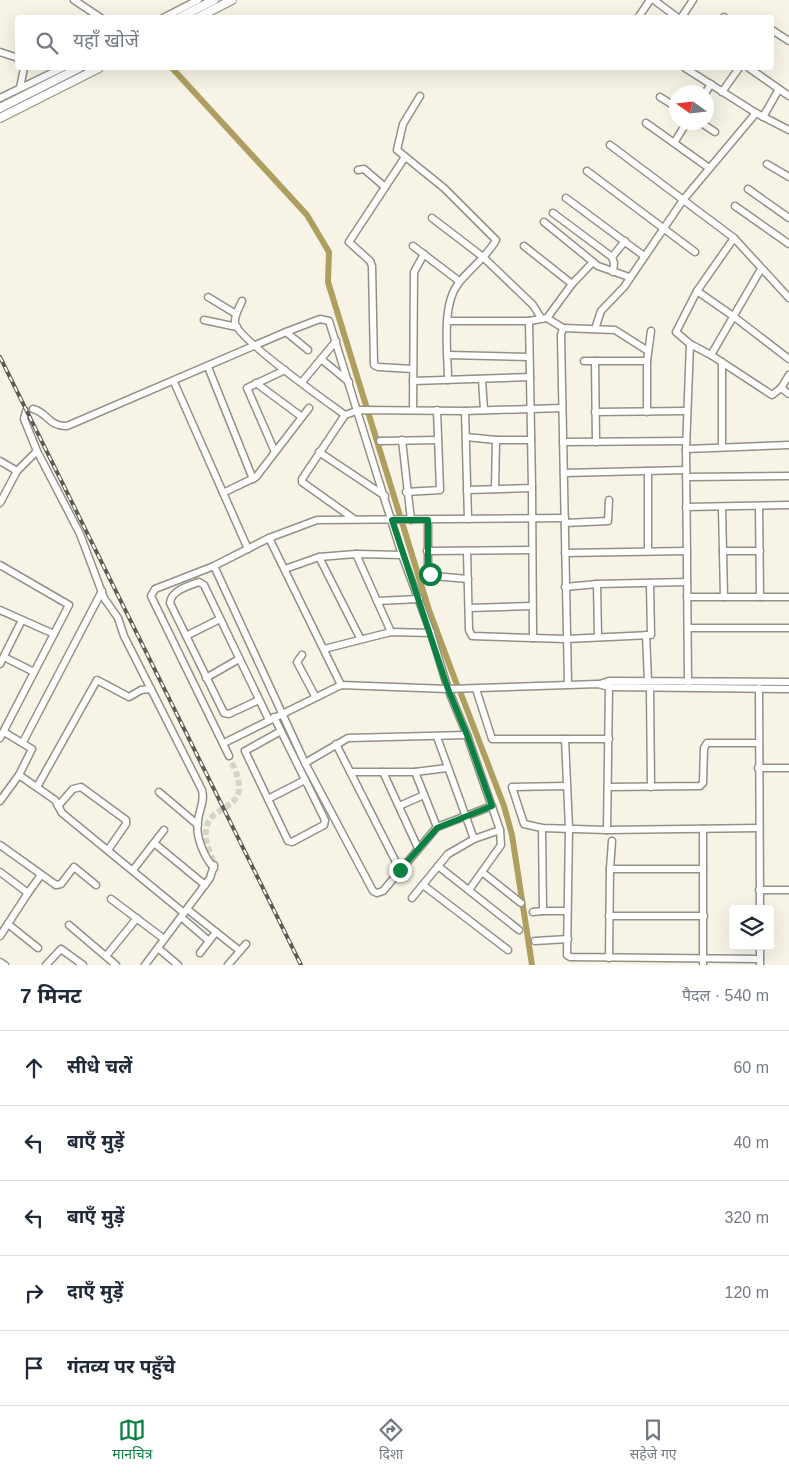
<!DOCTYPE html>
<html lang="hi">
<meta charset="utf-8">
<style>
body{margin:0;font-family:Arial,"Noto Sans Devanagari",sans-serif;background:#f2f2f3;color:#1f2937}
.controls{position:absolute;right:15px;bottom:15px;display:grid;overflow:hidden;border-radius:5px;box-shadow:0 5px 20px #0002}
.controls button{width:45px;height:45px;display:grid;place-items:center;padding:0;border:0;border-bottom:1px solid #e0e1e3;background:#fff;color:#1f2937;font:25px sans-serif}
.compass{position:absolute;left:669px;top:85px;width:45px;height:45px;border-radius:50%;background:#fff;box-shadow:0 5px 20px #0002;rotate:284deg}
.stop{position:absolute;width:15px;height:15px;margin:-11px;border:4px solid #0b8043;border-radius:50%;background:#fff}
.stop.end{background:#0b8043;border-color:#fff;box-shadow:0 1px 5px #0008}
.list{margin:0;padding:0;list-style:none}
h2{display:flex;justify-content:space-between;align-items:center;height:65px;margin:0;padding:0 20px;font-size:21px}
h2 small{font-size:16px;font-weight:400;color:#747a83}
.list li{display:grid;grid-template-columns:32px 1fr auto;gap:15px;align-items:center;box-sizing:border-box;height:75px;padding:0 20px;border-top:1px solid #e0e1e3}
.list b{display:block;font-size:19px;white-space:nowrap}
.list em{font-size:16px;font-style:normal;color:#747a83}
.icon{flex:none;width:28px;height:28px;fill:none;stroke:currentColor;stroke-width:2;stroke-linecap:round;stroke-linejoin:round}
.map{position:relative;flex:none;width:789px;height:965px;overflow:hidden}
.search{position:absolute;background:#fff;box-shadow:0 5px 20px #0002;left:15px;right:15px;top:15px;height:55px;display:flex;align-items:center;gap:12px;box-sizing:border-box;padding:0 18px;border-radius:5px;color:#747a83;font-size:19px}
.sheet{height:440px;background:#fff}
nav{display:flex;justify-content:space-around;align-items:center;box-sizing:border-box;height:70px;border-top:1px solid #e0e1e3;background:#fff;font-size:14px;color:#747a83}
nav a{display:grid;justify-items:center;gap:2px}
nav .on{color:#0b8043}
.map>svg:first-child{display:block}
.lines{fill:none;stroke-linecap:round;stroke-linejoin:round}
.canal{stroke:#ae9f60;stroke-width:6}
.minor-tunnel{stroke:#d6d3c8;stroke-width:6;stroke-dasharray:6 3;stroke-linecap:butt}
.minor-casing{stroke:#939085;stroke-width:9}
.major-casing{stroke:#939085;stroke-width:10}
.minor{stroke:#fff;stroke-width:6}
.major{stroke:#fff;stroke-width:8}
.rail-casing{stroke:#5c5b53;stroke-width:4}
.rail{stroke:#fff;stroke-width:2;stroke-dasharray:5.5;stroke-linecap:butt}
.route{stroke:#0b8043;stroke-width:6}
</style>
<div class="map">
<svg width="789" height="965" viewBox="0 0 789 965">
<rect width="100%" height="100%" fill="#f7f4e7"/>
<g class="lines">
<g class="canal">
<polyline points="172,68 307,215 329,252 328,282 429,610 457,685"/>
<polyline points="461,694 504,806 512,835 532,965"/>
</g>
<path class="minor-tunnel" d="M213,861C211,854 207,846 206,839C202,807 236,812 239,790C240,778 233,766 229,756"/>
<defs>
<g id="minor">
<polyline points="74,0 101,18"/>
<polyline points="654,0 678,18"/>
<polyline points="163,18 198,0"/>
<polyline points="638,18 650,0"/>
<polyline points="681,18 693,0"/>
<polyline points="724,18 724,17"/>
<polyline points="772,30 789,41"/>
<polyline points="0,52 18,58"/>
<polyline points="685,68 756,113 789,130"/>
<polyline points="749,68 779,89 763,117"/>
<polyline points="20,88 24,68"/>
<polyline points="779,89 789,96"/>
<polyline points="706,92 711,84"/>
<polyline points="722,92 739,68"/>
<path d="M420,96L403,124L397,150L444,188L496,240C487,257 470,268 458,284C441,306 448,353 448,380"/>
<polyline points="660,97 676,107"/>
<polyline points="0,98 62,68"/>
<polyline points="700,122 715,132"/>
<polyline points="646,123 709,168"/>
<polyline points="674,143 687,122"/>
<polyline points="610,145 734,238"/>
<polyline points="405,157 349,242 370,261 372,266 374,365 378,367 413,369"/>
<polyline points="767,164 789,177"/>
<polyline points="358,170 364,169 385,187"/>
<polyline points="587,171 695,252"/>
<polyline points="748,189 789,218"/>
<polyline points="566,198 644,256"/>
<polyline points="735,206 789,244"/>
<polyline points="553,213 612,257 614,263 613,272"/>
<polyline points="432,218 483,257 533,305 541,318"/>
<polyline points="544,222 598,266 629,277"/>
<polyline points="413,246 459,281"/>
<polyline points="524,246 572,284"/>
<polyline points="612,257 625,241"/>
<polyline points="761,269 711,355 772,395 781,388"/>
<polyline points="697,291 733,316 789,359"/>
<polyline points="208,297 236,314"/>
<path d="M242,301C239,308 234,316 235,323C238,339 327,402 345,415L359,410L465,411L562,408"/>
<polyline points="547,318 572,284 593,262"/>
<polyline points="204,320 237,327"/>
<polyline points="448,321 529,321 532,488 467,490"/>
<polyline points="529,321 547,318 563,328"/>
<polyline points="595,329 601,311 624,287 683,200 756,113"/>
<polyline points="286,332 308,350"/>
<polyline points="690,344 711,355"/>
<polyline points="448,355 529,357"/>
<polyline points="321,359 349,382"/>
<polyline points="584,361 647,361"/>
<polyline points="595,361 596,442"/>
<polyline points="722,362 722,447"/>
<polyline points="208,367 253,479"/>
<polyline points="789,375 781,388 789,394"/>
<polyline points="482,379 484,410"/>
<polyline points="413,381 530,377"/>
<polyline points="174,382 248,549"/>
<polyline points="302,382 336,341"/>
<polyline points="256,383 302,417"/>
<path d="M33,409C47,412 49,427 67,426L286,332L320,319L329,321L402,555L431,633L448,689L467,735L500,830L474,839L448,854L412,898"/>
<polyline points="413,410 414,272 424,254"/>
<path d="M26,411L24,419L37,451L80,534L104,598L118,618L124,636L202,790C205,803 199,809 198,821C195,836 204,857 214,868"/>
<polyline points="465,411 468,519"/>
<polyline points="595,412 687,411"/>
<polyline points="647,412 647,361 651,331"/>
<polyline points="345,415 302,479 302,482 354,519"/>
<polyline points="466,437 496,440"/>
<polyline points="402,440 411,520"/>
<polyline points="380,441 438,440"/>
<polyline points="563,442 686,441"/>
<polyline points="686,449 789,445"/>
<polyline points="275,452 247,388 285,370"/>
<polyline points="319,452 385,496"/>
<polyline points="0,461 17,471"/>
<polyline points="564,473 686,470"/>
<polyline points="686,477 789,476"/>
<polyline points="532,488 533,638"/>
<polyline points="495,489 496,440 531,440"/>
<polyline points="406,492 440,490 437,410"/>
<polyline points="223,493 256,477 309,408"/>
<polyline points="0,503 17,471 37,451"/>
<polyline points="759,506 760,597"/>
<polyline points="686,507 789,505"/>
<polyline points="722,507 724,597"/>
<polyline points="428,520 428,567 433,576 468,579"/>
<polyline points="565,523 608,521 609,500"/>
<polyline points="269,538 341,685"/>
<polyline points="427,551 531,550"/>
<polyline points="467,551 469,630 472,636 566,639 651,635 650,583"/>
<polyline points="648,551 648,471"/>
<polyline points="723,551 760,551"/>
<polyline points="565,553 687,551"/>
<polyline points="356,554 391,632"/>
<polyline points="319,557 360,638"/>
<polyline points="0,565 69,605 0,738"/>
<polyline points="214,566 305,763 373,891 377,893 383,891 437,827 492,806"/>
<polyline points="285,569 319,557 356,554 402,555"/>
<polyline points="565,587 597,584"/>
<polyline points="687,597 789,597"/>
<polyline points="377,601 419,599"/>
<polyline points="469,608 532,606"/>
<polyline points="0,610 54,634"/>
<polyline points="688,628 789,628"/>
<polyline points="646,635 648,681"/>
<polyline points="186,636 220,619"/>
<polyline points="598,637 597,584 687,582"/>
<polyline points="324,649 391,632 431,633"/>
<polyline points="302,655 297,662 315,696"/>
<polyline points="4,657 34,672"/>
<polyline points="0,664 22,620"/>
<polyline points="206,678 239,659"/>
<polyline points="688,682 686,449 690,344 676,332 697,291 734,238 789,298"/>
<polyline points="568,684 561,335 563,328 615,330 648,351"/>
<polyline points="600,684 609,681 789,682"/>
<polyline points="650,688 651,787"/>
<polyline points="759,688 760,909"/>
<polyline points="476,689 492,739 609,739"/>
<path d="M259,700L229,714L224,713L170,603C171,590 189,586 199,582L204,585L269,720"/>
<polyline points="274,717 325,820 324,825 292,842 288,841 245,751 281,731"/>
<polyline points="437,737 474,839"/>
<polyline points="565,739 569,828 567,955 570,957 760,959"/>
<polyline points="23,742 102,591"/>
<polyline points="224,743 341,685 448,689 598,684 609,687 789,689"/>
<polyline points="336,744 400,870"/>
<polyline points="229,756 151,596 155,589 214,566 269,538 317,520 565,518"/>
<polyline points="305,763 348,738 467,735"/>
<polyline points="758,768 789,768"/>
<polyline points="350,772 415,772 447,768"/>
<polyline points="383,772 418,848"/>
<polyline points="415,772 437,827"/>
<polyline points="19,775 55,800 62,813 184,913"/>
<polyline points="566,786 512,787 524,824 542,828 607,830 759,828"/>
<polyline points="37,787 97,680 129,697 141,690 151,689"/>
<polyline points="608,787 700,786 703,783 704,748 707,743 758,743"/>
<polyline points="159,792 198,825"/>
<polyline points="268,799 305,780"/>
<polyline points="0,801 19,775 32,749 4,732"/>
<polyline points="58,806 73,789 81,787 126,820 126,824 108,850"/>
<polyline points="399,806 424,795"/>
<polyline points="542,828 543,911 567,911"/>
<polyline points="703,829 703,965"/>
<polyline points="607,830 609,687"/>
<polyline points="154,843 205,885"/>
<polyline points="0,845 56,885 61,884 74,867 96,885"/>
<polyline points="438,866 519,930"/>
<polyline points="610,869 612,841"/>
<polyline points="133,870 164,830"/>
<polyline points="0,872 28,893 0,936"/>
<polyline points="482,872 521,903"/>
<polyline points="423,885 508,950"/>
<polyline points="469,890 501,845 500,830"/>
<polyline points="759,890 789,890"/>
<polyline points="28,893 41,875"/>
<polyline points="111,899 164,939"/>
<polyline points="187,909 240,951"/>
<polyline points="533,912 543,911"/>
<polyline points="609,916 704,916"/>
<polyline points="181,917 209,941"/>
<polyline points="8,924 38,948"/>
<polyline points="69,925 116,965"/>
<polyline points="535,941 568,939"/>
<polyline points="760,946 760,965"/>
<polyline points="158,948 178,965"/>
<polyline points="200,953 216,932"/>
<polyline points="106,956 137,918"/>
<polyline points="609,958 610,869 703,869"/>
<polyline points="0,962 5,965"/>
<polyline points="46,965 61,949 83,965"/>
<polyline points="145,965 210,878 214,865"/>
<polyline points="228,965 246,944"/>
</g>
<g id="major">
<polyline points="179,18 214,0"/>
<polyline points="197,18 232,0"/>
<polyline points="0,108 79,68"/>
<polyline points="0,118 99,68"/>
</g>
</defs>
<use href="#minor" class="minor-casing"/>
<use href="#major" class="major-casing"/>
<use href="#minor" class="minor"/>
<use href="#major" class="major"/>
<defs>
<polyline id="rail" points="0,357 301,965"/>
</defs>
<use href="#rail" class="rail-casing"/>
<use href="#rail" class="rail"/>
</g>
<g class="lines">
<polyline class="route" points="400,870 437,828 492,806 467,735 448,689 392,520 428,520 428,567 430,574"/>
</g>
</svg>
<div class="controls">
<button><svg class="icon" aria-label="layers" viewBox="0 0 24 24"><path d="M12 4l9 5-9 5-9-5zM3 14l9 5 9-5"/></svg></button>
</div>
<svg class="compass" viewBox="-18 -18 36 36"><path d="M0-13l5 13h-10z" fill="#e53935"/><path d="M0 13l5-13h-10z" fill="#747a83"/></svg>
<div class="stop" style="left:430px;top:574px"></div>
<div class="stop end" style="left:400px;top:870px"></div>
<div class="search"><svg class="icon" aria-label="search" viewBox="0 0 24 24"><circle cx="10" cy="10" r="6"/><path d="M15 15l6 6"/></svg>यहाँ खोजें</div>
</div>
<section class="sheet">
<h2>7 मिनट<small>पैदल · 540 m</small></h2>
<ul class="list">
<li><svg class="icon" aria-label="ahead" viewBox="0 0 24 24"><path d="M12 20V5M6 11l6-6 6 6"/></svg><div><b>सीधे चलें</b></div><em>60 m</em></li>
<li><svg class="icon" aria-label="left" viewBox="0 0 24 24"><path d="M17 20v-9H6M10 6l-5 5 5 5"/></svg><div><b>बाएँ मुड़ें</b></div><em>40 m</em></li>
<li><svg class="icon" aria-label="left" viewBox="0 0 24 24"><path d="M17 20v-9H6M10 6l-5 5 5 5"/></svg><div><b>बाएँ मुड़ें</b></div><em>320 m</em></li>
<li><svg class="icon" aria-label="right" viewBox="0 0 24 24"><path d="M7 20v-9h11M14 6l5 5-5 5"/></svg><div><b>दाएँ मुड़ें</b></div><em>120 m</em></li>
<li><svg class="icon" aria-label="arrive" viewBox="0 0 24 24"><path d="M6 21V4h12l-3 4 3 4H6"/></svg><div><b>गंतव्य पर पहुँचे</b></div></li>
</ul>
</section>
<nav>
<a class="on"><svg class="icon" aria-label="map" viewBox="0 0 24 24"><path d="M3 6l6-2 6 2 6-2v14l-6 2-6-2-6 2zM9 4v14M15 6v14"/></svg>मानचित्र</a>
<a><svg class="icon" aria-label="directions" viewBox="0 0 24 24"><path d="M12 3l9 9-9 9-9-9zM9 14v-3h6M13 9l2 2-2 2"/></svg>दिशा</a>
<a><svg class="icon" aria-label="saved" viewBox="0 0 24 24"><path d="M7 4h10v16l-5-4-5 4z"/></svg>सहेजे गए</a>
</nav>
